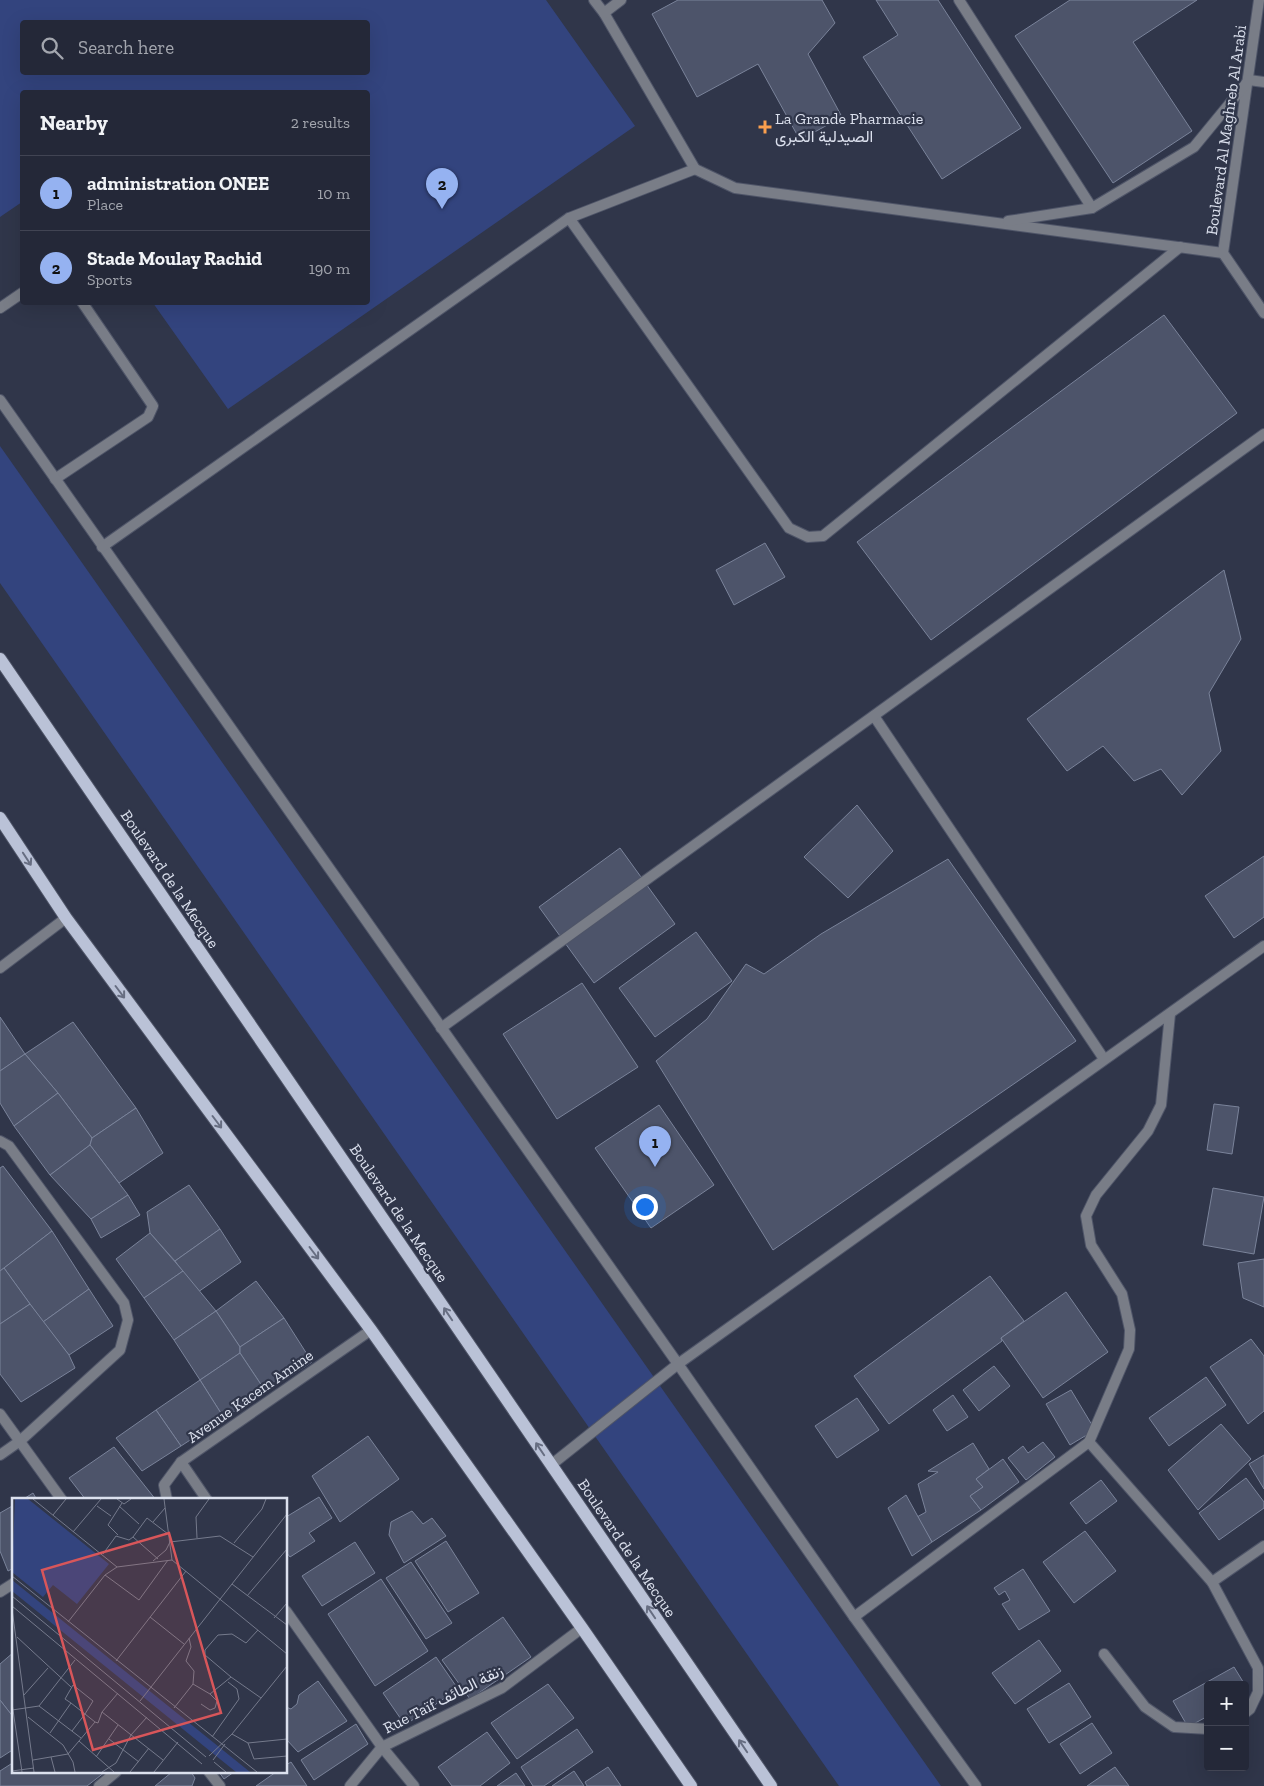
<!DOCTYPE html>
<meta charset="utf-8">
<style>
body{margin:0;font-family:"Zilla Slab",Vazirmatn,serif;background:#303443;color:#f1f3f6}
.controls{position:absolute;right:15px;bottom:15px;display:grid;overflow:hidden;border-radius:5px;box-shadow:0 5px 20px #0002}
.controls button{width:45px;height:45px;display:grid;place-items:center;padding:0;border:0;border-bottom:1px solid #414453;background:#242838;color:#f1f3f6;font:25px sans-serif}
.you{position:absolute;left:644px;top:1206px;width:18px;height:18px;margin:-12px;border:4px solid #fff;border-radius:50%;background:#1a73e8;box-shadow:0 0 0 8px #1a73e833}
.badge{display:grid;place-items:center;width:32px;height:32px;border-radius:50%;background:#95b2f1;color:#111;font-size:16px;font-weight:700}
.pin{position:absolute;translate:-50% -41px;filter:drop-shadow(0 1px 2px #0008)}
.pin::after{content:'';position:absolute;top:26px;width:18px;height:15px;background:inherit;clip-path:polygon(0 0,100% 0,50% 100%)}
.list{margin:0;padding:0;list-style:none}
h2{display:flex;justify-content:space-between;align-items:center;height:65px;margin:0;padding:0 20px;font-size:21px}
h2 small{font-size:16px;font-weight:400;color:#a3a6ae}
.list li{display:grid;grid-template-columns:32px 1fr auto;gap:15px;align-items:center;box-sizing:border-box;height:75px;padding:0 20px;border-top:1px solid #414453}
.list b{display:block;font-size:19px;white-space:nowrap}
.list p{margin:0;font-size:16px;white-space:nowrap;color:#a3a6ae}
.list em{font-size:16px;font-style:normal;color:#a3a6ae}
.icon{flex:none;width:28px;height:28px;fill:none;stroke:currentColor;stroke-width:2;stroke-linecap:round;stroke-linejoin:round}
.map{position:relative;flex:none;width:1264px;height:1786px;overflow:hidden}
.search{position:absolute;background:#242838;box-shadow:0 5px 20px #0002;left:20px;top:20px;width:350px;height:55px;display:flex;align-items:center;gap:12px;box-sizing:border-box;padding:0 18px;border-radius:5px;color:#a3a6ae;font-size:19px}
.panel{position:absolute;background:#242838;box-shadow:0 5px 20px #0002;left:20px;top:90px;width:350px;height:215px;border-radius:5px}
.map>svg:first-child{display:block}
.green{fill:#33447e;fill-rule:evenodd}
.building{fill:#4d546a;stroke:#7a839a}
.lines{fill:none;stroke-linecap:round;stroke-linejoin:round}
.service-casing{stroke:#4f5568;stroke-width:12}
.minor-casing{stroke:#4f5568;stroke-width:12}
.primary-casing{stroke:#4f5568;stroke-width:14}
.service{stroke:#797d87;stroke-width:10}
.minor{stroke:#797d87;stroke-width:10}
.primary{stroke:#bac2d7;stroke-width:12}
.oneway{stroke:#676e82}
.poi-dot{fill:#fa9f4e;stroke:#30364a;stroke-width:2}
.labels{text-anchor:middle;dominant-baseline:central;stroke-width:4.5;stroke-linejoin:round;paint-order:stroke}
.poi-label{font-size:16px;fill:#dce1ee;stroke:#30364a;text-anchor:start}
.street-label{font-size:16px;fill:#dce1ee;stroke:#30364a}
.inset-road{fill:none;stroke:#757a8c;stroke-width:1}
.view{fill:#d8565a;fill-opacity:0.15;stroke:#d8565a;stroke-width:2.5}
.inset-edge{fill:none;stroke:#dce1ee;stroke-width:2.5}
</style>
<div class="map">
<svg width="1264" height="1786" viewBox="0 0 1264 1786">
<rect width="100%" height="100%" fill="#30364a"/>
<g class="green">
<path d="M0,0H546L635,126L228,409L153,303L368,302V92H22V202L0,217ZM22,22H368V72H22Z"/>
<polygon points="0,446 941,1786 839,1786 0,583"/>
</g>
<g class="building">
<polygon points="678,0 822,0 835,23 808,54 842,117 800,140 758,64 697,97 652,14"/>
<polygon points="876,0 938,0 1021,128 942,179 863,57 898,35"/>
<polygon points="1070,0 1197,0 1133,42 1192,131 1113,183 1015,36"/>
<polygon points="1164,315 1237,413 931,640 857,542"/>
<polygon points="765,543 785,577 734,605 716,570"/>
<polygon points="1224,570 1241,639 1209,693 1221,751 1182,795 1161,769 1134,781 1103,746 1067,771 1027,719"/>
<polygon points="857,805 893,851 848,898 804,857"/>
<polygon points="620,848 675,924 594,983 539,907"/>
<polygon points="1264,856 1264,917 1234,938 1205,896"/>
<polygon points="948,859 1076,1041 773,1250 656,1061 707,1019 746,964 764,974 821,934"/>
<polygon points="696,932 732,981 655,1037 619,988"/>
<polygon points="582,983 638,1067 557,1119 503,1034"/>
<polygon points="0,1017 25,1054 0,1071"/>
<polygon points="73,1022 136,1108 92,1138 58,1093 25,1054"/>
<polygon points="25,1054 58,1093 14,1126 0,1103 0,1071"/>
<polygon points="58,1093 92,1138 90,1145 50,1175 14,1126"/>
<polygon points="1214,1104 1239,1107 1232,1154 1207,1150"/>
<polygon points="659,1105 714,1185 651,1228 595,1148"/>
<polygon points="136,1108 163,1153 119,1183 90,1145 92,1138"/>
<polygon points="90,1145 128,1195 91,1219 50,1175"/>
<polygon points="3,1166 52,1231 0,1271 0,1168"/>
<polygon points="189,1185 220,1229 175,1261 150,1233 147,1212"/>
<polygon points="1213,1188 1264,1197 1254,1254 1203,1245"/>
<polygon points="128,1195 140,1215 101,1238 91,1219"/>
<polygon points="220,1229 241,1262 198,1292 175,1261"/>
<polygon points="52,1231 89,1289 43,1322 4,1268"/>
<polygon points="150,1233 183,1271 144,1298 116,1259"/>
<polygon points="1264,1259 1264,1307 1243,1298 1238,1263"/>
<polygon points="4,1268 30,1304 0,1324 0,1271"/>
<polygon points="183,1271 216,1311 174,1340 144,1298"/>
<polygon points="990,1276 1024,1321 1001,1338 1002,1341 889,1424 854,1376"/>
<polygon points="256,1281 284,1318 240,1347 216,1311"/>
<polygon points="89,1289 113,1326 69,1355 43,1322"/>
<polygon points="1066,1292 1108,1352 1043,1398 1001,1338"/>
<polygon points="30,1304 69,1355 75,1368 21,1402 0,1374 0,1324"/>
<polygon points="216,1311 240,1347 240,1353 200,1380 174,1340"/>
<polygon points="284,1318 312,1362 266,1392 240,1353 240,1347"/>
<polygon points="1251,1339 1264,1356 1264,1411 1248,1424 1210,1367"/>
<polygon points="240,1353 266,1392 224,1418 200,1380"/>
<polygon points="994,1366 1010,1386 979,1411 963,1390"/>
<polygon points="1206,1377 1226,1405 1169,1446 1149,1418"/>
<polygon points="200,1380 224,1418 181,1446 156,1410"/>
<polygon points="1071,1390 1095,1430 1070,1445 1046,1404"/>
<polygon points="953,1395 968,1417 947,1431 933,1410"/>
<polygon points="857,1398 879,1430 837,1458 815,1426"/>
<polygon points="156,1410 181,1446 142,1471 116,1438"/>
<polygon points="1221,1424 1251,1459 1198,1510 1168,1470"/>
<polygon points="368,1436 399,1479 340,1522 312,1476"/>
<polygon points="1043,1442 1055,1457 1026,1480 1008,1458 1023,1446 1028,1453"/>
<polygon points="973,1443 989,1469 976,1479 983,1487 970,1496 981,1510 932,1542 917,1517 926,1512 918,1484 938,1472 928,1471"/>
<polygon points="114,1447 156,1500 86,1500 69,1478"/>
<polygon points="1264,1455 1264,1489 1249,1464"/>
<polygon points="1003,1459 1019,1482 981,1510 970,1496 983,1487 976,1479"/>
<polygon points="1246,1478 1264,1502 1264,1508 1219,1540 1199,1513"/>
<polygon points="1101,1480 1117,1501 1086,1524 1070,1503"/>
<polygon points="33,1493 37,1500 22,1500"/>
<polygon points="906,1495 932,1542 912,1556 888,1508"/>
<polygon points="319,1497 332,1518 309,1533 315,1541 290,1557 286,1552 286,1517"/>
<polygon points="14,1505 14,1568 8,1571 0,1551 0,1513"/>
<polygon points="412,1511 423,1524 432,1518 446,1536 404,1563 389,1535 391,1522"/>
<polygon points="1085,1531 1116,1571 1074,1603 1043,1562"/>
<polygon points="446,1541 479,1593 448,1612 415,1561"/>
<polygon points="355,1542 375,1573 322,1606 302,1576"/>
<polygon points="411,1562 452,1623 426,1639 386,1578"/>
<polygon points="1023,1569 1050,1611 1019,1630 1002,1604 1010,1600 1005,1591 999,1595 994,1588"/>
<polygon points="381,1579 428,1651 375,1686 328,1614"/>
<polygon points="503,1617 531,1657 470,1699 442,1660"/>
<polygon points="1039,1640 1061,1671 1015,1704 992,1673"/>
<polygon points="14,1652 14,1718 0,1700 0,1664"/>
<polygon points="436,1657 458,1689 405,1725 383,1693"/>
<polygon points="1234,1667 1245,1685 1208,1685 1208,1716 1188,1727 1173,1701"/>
<polygon points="318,1681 347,1721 298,1752 286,1739 286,1707 291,1709 297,1704 299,1695"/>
<polygon points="1069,1683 1091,1717 1049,1743 1027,1709"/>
<polygon points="548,1684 574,1718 517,1759 491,1723"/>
<polygon points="0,1700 14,1718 14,1749 0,1758"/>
<polygon points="1092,1723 1112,1753 1080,1774 1060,1744"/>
<polygon points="356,1724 368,1744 314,1780 301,1760"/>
<polygon points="577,1729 593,1752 544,1786 533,1786 521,1767"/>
<polygon points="487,1732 510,1763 480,1786 452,1786 438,1767"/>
<polygon points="14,1762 14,1772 105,1772 87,1786 0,1786 0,1771"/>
<polygon points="291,1762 307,1786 256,1786 276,1772 286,1772 286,1765"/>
<polygon points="608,1767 621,1786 587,1786 585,1782"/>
<polygon points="1115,1767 1129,1786 1087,1786"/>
<polygon points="574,1771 584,1786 552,1786"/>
<polygon points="172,1772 191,1772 195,1778 192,1786 155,1786"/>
<polygon points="219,1772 234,1772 224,1779"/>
<polygon points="516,1773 525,1786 497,1786"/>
</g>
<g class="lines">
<defs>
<g id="service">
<polyline points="0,308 22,293"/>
<polyline points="55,479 148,417 153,406 82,302"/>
</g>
<g id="minor">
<polyline points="594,0 604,13 695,169 735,188 1223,253"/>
<polyline points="959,0 1092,208"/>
<polyline points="1259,0 1223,253 1264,313"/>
<polyline points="604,13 621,0"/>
<polyline points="569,218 789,528 808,537 823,536 1180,247"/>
<polyline points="1008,221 1092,208 1194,147 1249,80 1264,82"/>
<polyline points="0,400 678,1364 854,1617 976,1786"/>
<polyline points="102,547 569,218 695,169"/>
<polyline points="874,716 1104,1059"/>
<polyline points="0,968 66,918"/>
<polyline points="441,1028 1264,434"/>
<polyline points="0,1141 9,1146 124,1303 128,1320 120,1350 20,1441 0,1455"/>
<polyline points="0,1414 62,1500"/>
<polyline points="1089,1442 1212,1582 1264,1546"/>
<polyline points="181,1462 207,1500"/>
<polyline points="551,1465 678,1364 1264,946"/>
<polyline points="167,1500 164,1485 181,1462 371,1330"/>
<polyline points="1212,1582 1258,1668 1258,1692 1250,1709 1245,1713"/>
<polyline points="0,1592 14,1583"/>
<polyline points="286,1611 382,1747 414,1786"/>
<polyline points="854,1617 1089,1442 1129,1349 1130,1330 1122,1294 1091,1245 1086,1216 1096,1195 1148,1131 1161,1105 1170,1014"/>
<polyline points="1104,1654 1145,1707 1174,1727 1208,1729"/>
<polyline points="209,1772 220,1786"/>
<polyline points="99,1786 116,1772"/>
<polyline points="350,1786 382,1747 502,1688 582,1628"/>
</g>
<g id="primary">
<polyline points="0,659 771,1786"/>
<polyline points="0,818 66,918 371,1330 582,1628 691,1786"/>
</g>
</defs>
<use href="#service" class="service-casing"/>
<use href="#minor" class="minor-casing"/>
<use href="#primary" class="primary-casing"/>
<use href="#service" class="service"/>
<use href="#minor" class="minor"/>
<use href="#primary" class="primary"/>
</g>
<defs><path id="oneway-shaft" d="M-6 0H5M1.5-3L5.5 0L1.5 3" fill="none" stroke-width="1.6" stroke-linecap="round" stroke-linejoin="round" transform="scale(1.25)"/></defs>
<g class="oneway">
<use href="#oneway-shaft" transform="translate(27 859) rotate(57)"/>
<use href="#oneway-shaft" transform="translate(120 992) rotate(53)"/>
<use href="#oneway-shaft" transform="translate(217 1122) rotate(53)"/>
<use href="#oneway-shaft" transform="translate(314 1253) rotate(53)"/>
<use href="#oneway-shaft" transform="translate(448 1314) rotate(-124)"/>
<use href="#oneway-shaft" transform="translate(540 1449) rotate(-124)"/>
<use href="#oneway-shaft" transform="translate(651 1612) rotate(-124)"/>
<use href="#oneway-shaft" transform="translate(743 1746) rotate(-124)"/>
</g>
<path class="poi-dot" d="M762.5 119.5h5v5h5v5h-5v5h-5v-5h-5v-5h5z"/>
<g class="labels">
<g class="poi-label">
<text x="775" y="118">La Grande Pharmacie<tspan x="775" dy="18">الصيدلية الكبرى</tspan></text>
</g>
<g class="street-label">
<text transform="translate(1226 130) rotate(-82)">Boulevard Al Maghreb Al Arabi</text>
<text transform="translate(170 879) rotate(56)">Boulevard de la Mecque</text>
<text transform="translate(399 1213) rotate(56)">Boulevard de la Mecque</text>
<text transform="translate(250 1396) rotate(-35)">Avenue Kacem Amine</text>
<text transform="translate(627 1548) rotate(56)">Boulevard de la Mecque</text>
<text transform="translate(443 1699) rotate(-27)">Rue Taïf زنقة الطائف</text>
</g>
</g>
<g transform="translate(12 1498)">
<rect width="275" height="275" fill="#30364a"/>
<path d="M3,1H16L97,66L65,106L41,87L31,99L0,74ZM0,82L238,274H224L0,93Z" fill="#33447e"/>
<path class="inset-road" d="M21,1L105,69L160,62M105,1L112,6L119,1M152,1L160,62L275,156M85,8L99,18M107,8L127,26M41,17L54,1M141,24L153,10M61,34L89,1M106,37L96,27L110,5M121,39L146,61M185,40L184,19L197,1M222,45L250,11L254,1M91,56L104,38L117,42L121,39L135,20L156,36M141,63L154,52L158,44L208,38L241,59M93,77L127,102L156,62M0,78L245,274M220,86L275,127M0,98L194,259M235,98L275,51M0,108L190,266M0,111L22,274M138,119L172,146M262,120L275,105M56,124L93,77L105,69M5,139L59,189M104,163L174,73M219,179L249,200M181,186L198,196L219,179L193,157V152L206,137L220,136L234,145L246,132M12,197L36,170M128,203L275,16M0,205L10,274M189,206L198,212L203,210L205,203L198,196M27,208L63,162M162,210L181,186L182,173L174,163L179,149L177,140M0,212L27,208L69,240M90,214L151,262M16,219L51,247L61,264L63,274M60,233L73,216L81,203L61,187L53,201L59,205L73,216L83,224M38,235L59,205M220,236L236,245L275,241M200,239L227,201L225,191L216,184M97,241L127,264M67,243L102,274M236,245L242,261L275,258M197,258L220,236L275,168M39,259L43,274M84,259L106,227M21,262L56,256L83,224L86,225L90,214L106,195M201,262L213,246M202,264L214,274M0,273L22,270M90,274L104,265L119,237L135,219M118,274L137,250M142,274L166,244"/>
<path class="view" d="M157,35L209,215L81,252L30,72Z"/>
<rect width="275" height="275" class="inset-edge"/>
</g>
</svg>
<div class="controls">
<button>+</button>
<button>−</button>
</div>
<div class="you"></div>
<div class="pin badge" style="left:655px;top:1167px">1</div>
<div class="pin badge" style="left:442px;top:209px">2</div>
<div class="search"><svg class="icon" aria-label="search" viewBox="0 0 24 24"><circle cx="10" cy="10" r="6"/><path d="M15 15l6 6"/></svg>Search here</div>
<section class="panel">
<h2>Nearby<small>2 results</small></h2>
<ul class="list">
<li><span class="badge">1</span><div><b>administration ONEE</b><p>Place</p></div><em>10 m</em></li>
<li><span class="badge">2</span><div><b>Stade Moulay Rachid</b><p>Sports</p></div><em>190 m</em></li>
</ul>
</section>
</div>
